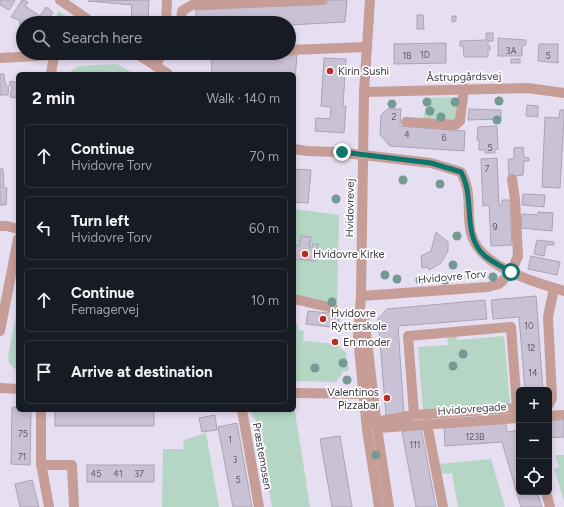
<!DOCTYPE html>
<meta charset="utf-8">
<style>
body{margin:0;font-family:Figtree,sans-serif;background:#20242c;color:#f1f3f6}
.controls{position:absolute;right:12px;bottom:12px;display:grid;overflow:hidden;border-radius:6px;box-shadow:0 2px 6px #0003}
.controls button{width:36px;height:36px;display:grid;place-items:center;padding:0;border:0;border-bottom:1px solid #363941;background:#171b24;color:#f1f3f6;font:20px sans-serif}
.stop{position:absolute;width:12px;height:12px;margin:-9px;border:3px solid #0f766e;border-radius:50%;background:#fff}
.stop.end{background:#0f766e;border-color:#fff;box-shadow:0 1px 4px #0008}
.list{margin:0;padding:0;list-style:none}
h2{display:flex;justify-content:space-between;align-items:center;height:52px;margin:0;padding:0 16px;font-size:17px}
h2 small{font-size:13px;font-weight:400;color:#9ea1a6}
.list li{display:grid;grid-template-columns:26px 1fr auto;gap:12px;align-items:center;box-sizing:border-box;height:64px;margin:0 8px 8px;padding:0 8px;border:1px solid #363941;border-radius:6px}
.list b{display:block;font-size:15px;white-space:nowrap}
.list p{margin:0;font-size:13px;white-space:nowrap;color:#9ea1a6}
.list em{font-size:13px;font-style:normal;color:#9ea1a6}
.icon{flex:none;width:22px;height:22px;fill:none;stroke:currentColor;stroke-width:2;stroke-linecap:round;stroke-linejoin:round}
.map{position:relative;flex:none;width:564px;height:507px;overflow:hidden}
.search{position:absolute;background:#171b24;box-shadow:0 2px 6px #0003;left:16px;top:16px;width:280px;height:44px;display:flex;align-items:center;gap:10px;box-sizing:border-box;padding:0 14px;border-radius:22px;color:#9ea1a6;font-size:15px}
.panel{position:absolute;background:#171b24;box-shadow:0 2px 6px #0003;left:16px;top:72px;width:280px;height:340px;border-radius:6px}
.map>svg:first-child{display:block}
.green{fill:#b5d6c5}
.building{fill:#c9c1d4;stroke:#aca4b6}
.lines{fill:none;stroke-linecap:round;stroke-linejoin:round}
.minor{stroke:#c79d97;stroke-width:10}
.tree{fill:#759a93}
.route{stroke:#0f766e;stroke-width:5}
.poi-dot{fill:#ba2c21;stroke:#fff;stroke-width:1.5}
.labels{text-anchor:middle;dominant-baseline:central;stroke-width:3.5;stroke-linejoin:round;paint-order:stroke}
.number-label{font-size:9px;fill:#615c66}
.poi-label{font-size:11px;fill:#3e3a42;stroke:#fff;text-anchor:start}
.street-label{font-size:11px;fill:#3e3a42;stroke:#fff}
</style>
<div class="map">
<svg width="564" height="507" viewBox="0 0 564 507">
<rect width="100%" height="100%" fill="#e6def1"/>
<g class="green">
<polygon points="58,11 76,23 55,23"/>
<polygon points="79,53 122,53 126,56 69,58"/>
<polygon points="117,64 135,74 67,74 78,66"/>
<polygon points="460,97 457,118 452,121 423,120 427,98"/>
<polygon points="294,209 339,215 337,305 294,295"/>
<polygon points="18,307 18,372 9,363 8,356"/>
<polygon points="294,323 298,324 298,330 304,331 303,341 336,344 346,353 349,370 343,372 336,382 294,381"/>
<polygon points="447,334 456,334 457,340 504,336 510,404 423,411 418,347 448,345"/>
<polygon points="294,405 310,507 272,507 256,421 249,410 294,410"/>
<polygon points="206,433 219,507 162,507 163,449 183,449 184,440"/>
<polygon points="555,455 564,455 564,501 554,469 559,467"/>
<polygon points="491,459 505,507 458,507 452,473 441,474 439,464"/>
</g>
<g class="building">
<polygon points="0,0 13,0 15,1 9,10 0,5"/>
<polygon points="22,0 28,2 25,6 40,16 46,7 53,12 47,21 40,17 43,20 42,23 23,23 23,27 19,24 21,21 11,17"/>
<polygon points="149,0 148,23 131,23 132,5 88,1"/>
<polygon points="328,0 347,0 345,22 289,25 289,23 196,23 196,10 327,4"/>
<polygon points="417,15 423,15 424,29 417,29"/>
<polygon points="452,16 456,16 456,21 452,22"/>
<polygon points="486,33 493,33 493,41 488,41 488,46 490,46 490,50 488,50 488,57 464,57 463,46 460,46 460,41 486,40"/>
<polygon points="498,38 526,40 526,44 522,47 522,56 498,56"/>
<polygon points="446,43 446,63 394,64 394,44"/>
<polygon points="539,44 558,44 558,63 538,61"/>
<polygon points="297,55 294,91 294,74 212,74 211,58"/>
<polygon points="324,58 346,59 343,106 346,106 344,133 315,131 316,118 330,119 331,107 321,106"/>
<rect x="511" y="59" width="9" height="4"/>
<polygon points="0,74 4,74 5,83 6,83 6,86 9,87 8,95 0,95"/>
<polygon points="10,81 18,83 18,98 10,97 12,86 9,85"/>
<polygon points="527,105 538,106 538,117 526,116"/>
<polygon points="387,109 401,109 400,126 465,131 464,151 390,146 380,135 381,115"/>
<polygon points="469,109 501,110 501,119 468,120"/>
<polygon points="560,110 564,110 564,118 560,188 542,187 545,117 559,118"/>
<polygon points="497,126 498,149 495,150 495,153 485,153 485,150 479,150 479,140 477,140 478,127"/>
<polygon points="523,147 524,157 529,158 529,161 524,161 523,175 509,177 508,159 514,159 514,148"/>
<polygon points="497,158 499,205 502,205 502,200 513,200 510,205 512,245 491,246 489,205 483,206 481,159"/>
<polygon points="0,169 3,169 4,188 7,188 6,205 0,205"/>
<polygon points="294,169 311,170 308,203 294,202"/>
<polygon points="523,194 545,195 544,207 522,205"/>
<polygon points="538,212 553,213 552,231 521,228 522,214 538,215"/>
<polygon points="436,232 448,242 448,251 441,263 429,270 428,267 422,268 421,256 431,251"/>
<polygon points="301,236 311,237 309,247 312,248 313,244 318,244 315,261 295,259 294,268 294,245 299,246"/>
<polygon points="537,240 554,242 554,245 546,245 544,256 534,254"/>
<polygon points="531,256 560,262 557,275 528,269"/>
<polygon points="536,296 543,390 525,390 519,317 493,319 491,300"/>
<polygon points="485,300 487,319 398,326 404,414 386,415 378,319 387,309"/>
<polygon points="308,311 340,314 338,328 306,324"/>
<polygon points="12,407 18,407 18,410 31,410 30,465 11,464"/>
<rect x="55" y="410" width="99" height="16"/>
<polygon points="215,415 217,430 202,432 199,418"/>
<polygon points="564,419 564,437 549,438 549,420"/>
<polygon points="237,423 252,507 233,507 218,427"/>
<polygon points="506,423 507,432 519,430 519,492 537,492 542,507 521,507 502,442 445,446 444,427"/>
<polygon points="421,428 436,507 416,507 402,432"/>
<polygon points="340,436 352,507 332,507 320,439"/>
<rect x="87" y="465" width="67" height="17"/>
<polygon points="32,480 39,507 20,507 15,484"/>
</g>
<g class="lines">
<g class="minor">
<polyline points="60,0 93,23"/>
<polyline points="370,0 364,92 361,296 358,337 367,430 379,507"/>
<polyline points="166,23 167,0"/>
<polyline points="181,23 182,11 192,5 322,0"/>
<polyline points="289,50 367,47"/>
<polyline points="136,53 168,74"/>
<polyline points="197,53 219,53"/>
<polyline points="0,58 54,55 59,53"/>
<polyline points="155,66 163,53"/>
<polyline points="51,74 54,55"/>
<polyline points="364,92 528,88 564,93"/>
<polyline points="406,122 455,125 460,121 464,88"/>
<path d="M294,149L307,151L337,152L431,163L461,172C473,194 466,211 471,233C479,267 534,282 564,291"/>
<polyline points="0,226 7,226 18,229"/>
<polyline points="361,296 488,287 499,284 511,272 518,256 515,199 512,179"/>
<polyline points="294,299 333,308"/>
<polyline points="364,314 377,428 389,507"/>
<polyline points="0,331 18,239"/>
<polyline points="0,388 18,389"/>
<polyline points="294,393 368,394"/>
<polyline points="549,404 552,398 548,317 554,288"/>
<polyline points="41,410 41,463 49,507"/>
<polyline points="242,410 259,507"/>
<polyline points="414,415 408,336 511,327 517,408"/>
<polyline points="549,416 564,415"/>
<polyline points="370,423 414,415 519,408"/>
<polyline points="427,424 443,507"/>
<polyline points="378,428 519,418"/>
<polyline points="41,465 72,465 74,507"/>
<polyline points="546,492 550,507"/>
</g>
</g>
<g class="tree">
<circle cx="499" cy="101" r="4.5"/>
<circle cx="427" cy="102" r="4.5"/>
<circle cx="455" cy="102" r="4.5"/>
<circle cx="392" cy="104" r="4.5"/>
<circle cx="430" cy="111" r="4.5"/>
<circle cx="441" cy="117" r="4.5"/>
<circle cx="497" cy="120" r="4.5"/>
<circle cx="403" cy="180" r="4.5"/>
<circle cx="440" cy="184" r="4.5"/>
<circle cx="336" cy="199" r="4.5"/>
<circle cx="457" cy="236" r="4.5"/>
<circle cx="453" cy="265" r="4.5"/>
<circle cx="385" cy="275" r="4.5"/>
<circle cx="493" cy="277" r="4.5"/>
<circle cx="397" cy="279" r="4.5"/>
<circle cx="420" cy="280" r="4.5"/>
<circle cx="445" cy="280" r="4.5"/>
<circle cx="332" cy="302" r="4.5"/>
<circle cx="463" cy="354" r="4.5"/>
<circle cx="343" cy="363" r="4.5"/>
<circle cx="453" cy="366" r="4.5"/>
<circle cx="315" cy="368" r="4.5"/>
<circle cx="347" cy="380" r="4.5"/>
<circle cx="376" cy="455" r="4.5"/>
</g>
<g class="lines">
<path class="route" d="M342,152L431,163L461,172C476,199 461,235 485,256C492,262 503,267 511,272"/>
</g>
<g class="poi-dot">
<circle cx="330" cy="71" r="4"/>
<circle cx="305" cy="254" r="4"/>
<circle cx="323" cy="319" r="4"/>
<circle cx="335" cy="342" r="4"/>
<circle cx="387" cy="398" r="4"/>
</g>
<g class="labels">
<g class="number-label">
<text x="511" y="50">3A</text>
<text x="425" y="54">1D</text>
<text x="407" y="55">1B</text>
<text x="548" y="55">5</text>
<text x="394" y="116">2</text>
<text x="407" y="134">4</text>
<text x="444" y="137">6</text>
<text x="490" y="147">5</text>
<text x="487" y="168">7</text>
<text x="495" y="226">9</text>
<text x="529" y="325">10</text>
<text x="531" y="347">12</text>
<text x="533" y="372">14</text>
<text x="23" y="433">75</text>
<text x="475" y="436">123B</text>
<text x="230" y="439">1</text>
<text x="415" y="444">111</text>
<text x="22" y="456">71</text>
<text x="235" y="459">3</text>
<text x="96" y="473">45</text>
<text x="118" y="473">41</text>
<text x="139" y="473">37</text>
<text x="238" y="479">5</text>
</g>
<g class="poi-label">
<text x="338" y="71">Kirin Sushi</text>
<text x="313" y="254">Hvidovre Kirke</text>
<text x="331" y="313">Hvidovre<tspan x="331" dy="13">Rytterskole</tspan></text>
<text x="343" y="342">En moder</text>
<text x="379" y="392" text-anchor="end">Valentinos<tspan x="379" dy="13">Pizzabar</tspan></text>
</g>
<g class="street-label">
<text transform="translate(464 77) rotate(-1)">Åstrupgårdsvej</text>
<text transform="translate(350 208) rotate(-89)">Hvidovrevej</text>
<text transform="translate(452 277) rotate(-5)">Hvidovre Torv</text>
<text transform="translate(472 409) rotate(-4)">Hvidovregade</text>
<text transform="translate(262 456) rotate(80)">Præstemosen</text>
</g>
</g>
</svg>
<div class="controls">
<button>+</button>
<button>−</button>
<button><svg class="icon" aria-label="locate" viewBox="0 0 24 24"><circle cx="12" cy="12" r="6"/><path d="M12 2v4M12 18v4M2 12h4M18 12h4"/></svg></button>
</div>
<div class="stop" style="left:511px;top:272px"></div>
<div class="stop end" style="left:342px;top:152px"></div>
<div class="search"><svg class="icon" aria-label="search" viewBox="0 0 24 24"><circle cx="10" cy="10" r="6"/><path d="M15 15l6 6"/></svg>Search here</div>
<section class="panel">
<h2>2 min<small>Walk · 140 m</small></h2>
<ul class="list">
<li><svg class="icon" aria-label="ahead" viewBox="0 0 24 24"><path d="M12 20V5M6 11l6-6 6 6"/></svg><div><b>Continue</b><p>Hvidovre Torv</p></div><em>70 m</em></li>
<li><svg class="icon" aria-label="left" viewBox="0 0 24 24"><path d="M17 20v-9H6M10 6l-5 5 5 5"/></svg><div><b>Turn left</b><p>Hvidovre Torv</p></div><em>60 m</em></li>
<li><svg class="icon" aria-label="ahead" viewBox="0 0 24 24"><path d="M12 20V5M6 11l6-6 6 6"/></svg><div><b>Continue</b><p>Femagervej</p></div><em>10 m</em></li>
<li><svg class="icon" aria-label="arrive" viewBox="0 0 24 24"><path d="M6 21V4h12l-3 4 3 4H6"/></svg><div><b>Arrive at destination</b></div></li>
</ul>
</section>
</div>
